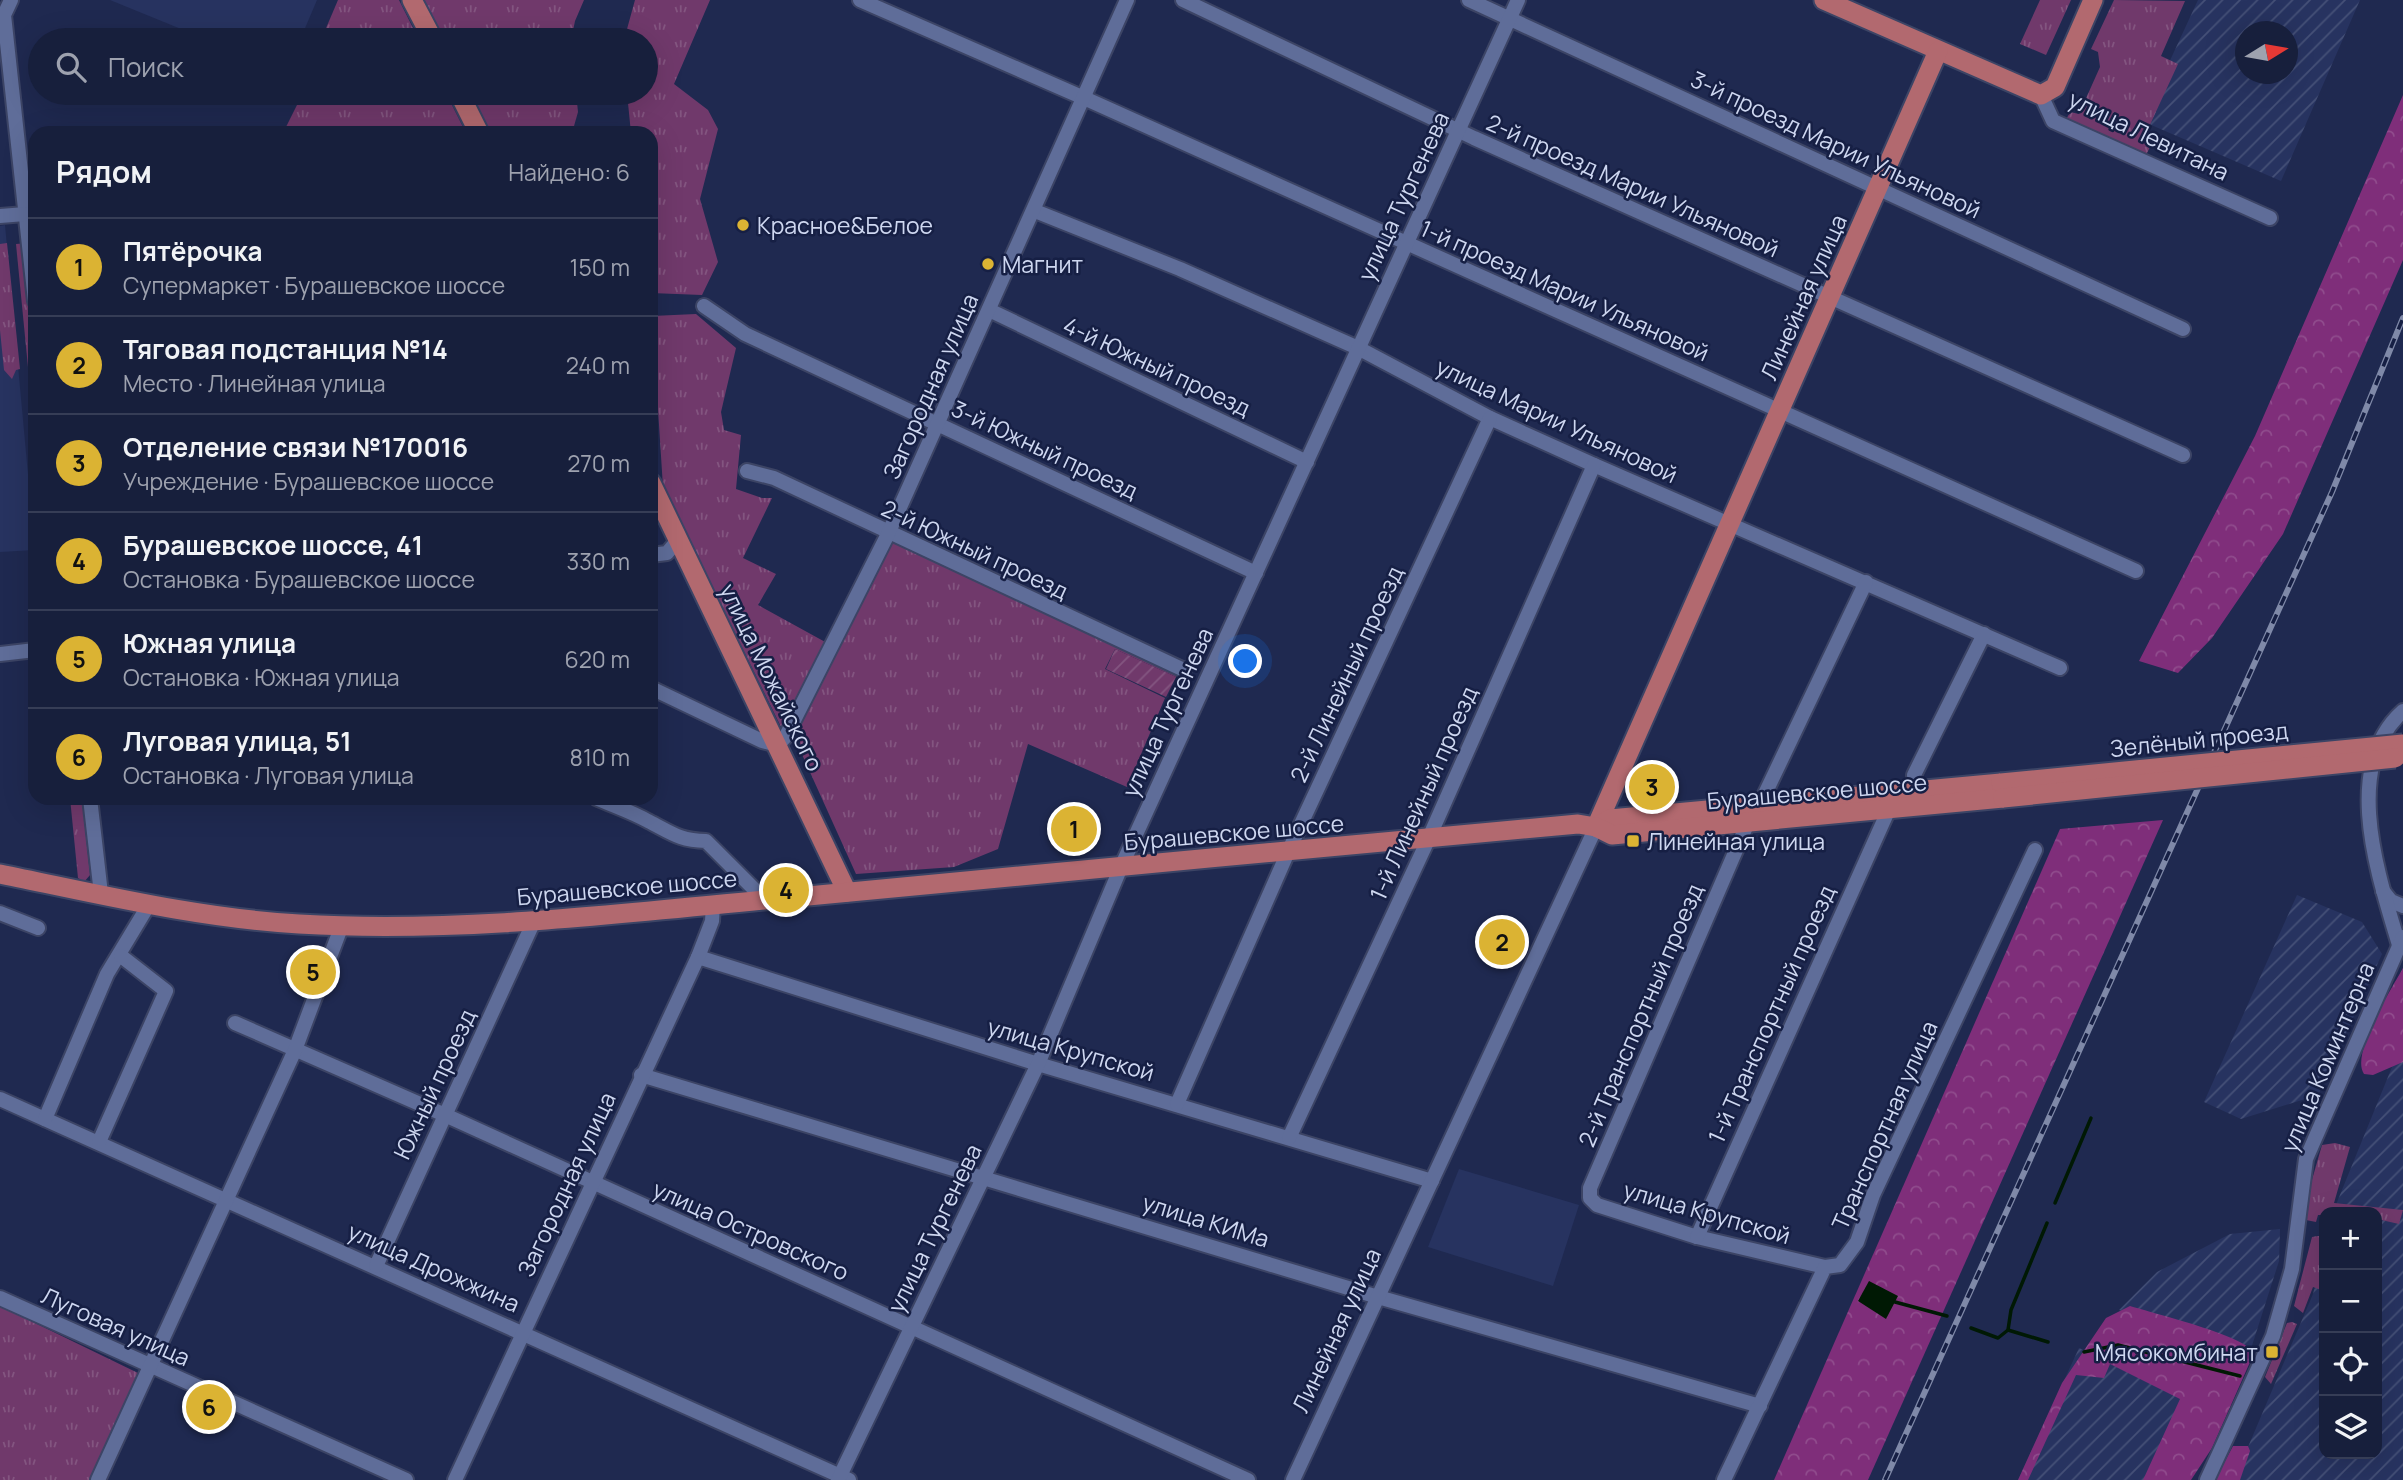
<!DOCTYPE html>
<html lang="ru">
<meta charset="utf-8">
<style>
body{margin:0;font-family:Manrope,sans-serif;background:#242c47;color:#f1f3f6}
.controls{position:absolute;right:21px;bottom:21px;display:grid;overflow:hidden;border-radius:14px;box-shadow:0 7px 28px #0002}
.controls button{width:63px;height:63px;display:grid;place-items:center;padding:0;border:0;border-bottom:2px solid #363d56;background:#171f3c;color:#f1f3f6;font:35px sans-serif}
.compass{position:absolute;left:2235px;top:21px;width:63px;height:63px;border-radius:50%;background:#171f3c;box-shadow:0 7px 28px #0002;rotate:79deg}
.you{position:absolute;left:1246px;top:662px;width:24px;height:24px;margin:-18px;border:5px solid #fff;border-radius:50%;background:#1a73e8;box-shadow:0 0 0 10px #1a73e833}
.badge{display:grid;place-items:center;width:46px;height:46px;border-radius:50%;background:#dbb333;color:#111;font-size:23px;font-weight:700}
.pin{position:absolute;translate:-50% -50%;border:4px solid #fff;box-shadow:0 2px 7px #0006}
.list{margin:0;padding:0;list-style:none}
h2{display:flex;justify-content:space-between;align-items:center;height:91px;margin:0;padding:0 28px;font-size:30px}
h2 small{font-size:23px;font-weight:400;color:#9ea2af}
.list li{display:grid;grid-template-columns:46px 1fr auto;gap:21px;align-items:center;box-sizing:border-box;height:98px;padding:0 28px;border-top:2px solid #363d56}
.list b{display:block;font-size:26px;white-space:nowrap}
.list p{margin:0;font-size:23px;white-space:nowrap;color:#9ea2af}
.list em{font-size:23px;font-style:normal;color:#9ea2af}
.icon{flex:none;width:38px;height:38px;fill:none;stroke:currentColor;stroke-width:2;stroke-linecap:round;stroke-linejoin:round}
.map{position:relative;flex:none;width:2403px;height:1480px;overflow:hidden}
.search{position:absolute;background:#171f3c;box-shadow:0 7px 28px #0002;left:28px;top:28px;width:630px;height:77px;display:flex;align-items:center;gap:18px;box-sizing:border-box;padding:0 24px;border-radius:38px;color:#9ea2af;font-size:26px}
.panel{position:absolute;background:#171f3c;box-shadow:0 7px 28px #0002;left:28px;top:126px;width:630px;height:679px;border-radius:21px}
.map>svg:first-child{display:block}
.built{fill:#273360}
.industrial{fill:url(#industrial-furrows);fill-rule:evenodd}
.grass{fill:url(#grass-tufts)}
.forest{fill:url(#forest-crowns)}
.garden{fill:url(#garden-furrows)}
.water{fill:#001904}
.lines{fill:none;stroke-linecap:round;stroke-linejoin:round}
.stream{stroke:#001904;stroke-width:3.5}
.minor-casing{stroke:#3c4465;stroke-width:18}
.major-casing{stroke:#3c4465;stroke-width:23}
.minor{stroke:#5f6d99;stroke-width:14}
.major{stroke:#b2696f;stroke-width:19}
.rail-casing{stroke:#7f89a8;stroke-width:6}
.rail{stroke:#161f44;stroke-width:3.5;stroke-dasharray:10;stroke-linecap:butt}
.major-bridge-casing{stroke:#3c4465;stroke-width:23;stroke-linecap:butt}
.major-bridge{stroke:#b2696f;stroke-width:19}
.poi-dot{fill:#dbb333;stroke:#161f44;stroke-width:2.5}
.labels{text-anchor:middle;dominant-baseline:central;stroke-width:5;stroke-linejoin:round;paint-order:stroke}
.street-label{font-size:23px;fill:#ced7f0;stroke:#161f44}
.poi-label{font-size:23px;fill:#ced7f0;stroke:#161f44;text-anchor:start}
</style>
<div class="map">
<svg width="2403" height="1480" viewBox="0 0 2403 1480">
<defs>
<pattern id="industrial-furrows" width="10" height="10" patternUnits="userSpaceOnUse" patternTransform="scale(1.75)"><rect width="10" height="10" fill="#273360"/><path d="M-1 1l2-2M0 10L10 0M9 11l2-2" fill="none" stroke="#455077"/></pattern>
<pattern id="grass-tufts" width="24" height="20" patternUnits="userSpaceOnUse" patternTransform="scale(1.75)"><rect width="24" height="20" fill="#70396b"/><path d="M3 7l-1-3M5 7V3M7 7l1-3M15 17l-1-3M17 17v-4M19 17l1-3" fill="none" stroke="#835580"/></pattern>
<pattern id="forest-crowns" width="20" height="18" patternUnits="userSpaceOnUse" patternTransform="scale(1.75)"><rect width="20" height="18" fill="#7f2e7a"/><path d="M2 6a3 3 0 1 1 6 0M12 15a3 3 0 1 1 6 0" fill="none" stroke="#904c8d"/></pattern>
<pattern id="garden-furrows" width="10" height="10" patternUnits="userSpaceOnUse" patternTransform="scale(1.75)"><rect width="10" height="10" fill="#70396b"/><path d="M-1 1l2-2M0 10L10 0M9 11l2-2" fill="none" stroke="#835580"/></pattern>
</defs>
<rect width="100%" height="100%" fill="#1f2950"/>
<g class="built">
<polygon points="110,0 317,0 300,40 208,40"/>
<polygon points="5,225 35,550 0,552 0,226"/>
<polygon points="1459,1169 1579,1205 1553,1286 1428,1247"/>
</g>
<g class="industrial">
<path d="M2198,0H2360L2281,181L2142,121ZM2246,32H2288V74H2246Z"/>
<polygon points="2297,895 2362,922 2382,954 2318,1095 2241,1119 2204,1102"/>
<polygon points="2403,1040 2403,1480 2234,1480 2313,1294 2324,1248 2324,1454 2377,1454 2377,1212 2333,1212"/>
<polygon points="2280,1229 2279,1261 2249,1355 2119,1310 2157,1272 2230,1234"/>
<polygon points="2079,1348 2192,1398 2155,1480 2018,1480"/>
</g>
<g class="grass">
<polygon points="338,0 399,0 419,40 321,40"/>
<polygon points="421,0 584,0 575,21 571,40 442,40"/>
<polygon points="635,0 710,0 674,84 708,110 718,129 700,199 718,262 702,295 651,293 651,133 631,133 627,93 646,93 646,40 624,40"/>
<polygon points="2040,0 2071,0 2046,55 2020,44"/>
<polygon points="2114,0 2185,1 2161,56 2178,64 2148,129 2154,139 2147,153 2140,156 2065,122 2070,112 2079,114 2100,67 2098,52 2091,49"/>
<polygon points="303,93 446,93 466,133 283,133"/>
<polygon points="469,93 576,93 578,112 572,133 490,133"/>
<polygon points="7,243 20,369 16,370 12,379 4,370 0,330 0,244"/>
<polygon points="28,243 35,314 35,366 28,367 16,244"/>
<polygon points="696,314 736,348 721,412 724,430 741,435 736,489 762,498 772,498 743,558 776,574 758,605 827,643 783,731 663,487 652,316"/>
<polygon points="889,540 1178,670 1176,677 1115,649 1105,669 1165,698 1127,787 1028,744 998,849 954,867 856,874 800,750 800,726"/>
<polygon points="70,798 82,798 90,875 84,882 78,878"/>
<polygon points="2335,1143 2350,1147 2334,1203 2403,1210 2399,1224 2377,1219 2377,1212 2324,1212 2324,1215 2318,1215 2316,1222 2306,1220 2305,1204 2322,1145"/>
<polygon points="2318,1236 2324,1238 2324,1291 2313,1287 2303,1313 2294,1306 2312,1237"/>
<polygon points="0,1306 138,1373 89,1480 0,1480"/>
<polygon points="2292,1322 2297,1324 2271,1384 2265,1377 2287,1323"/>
</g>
<g class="forest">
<polygon points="2403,95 2403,260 2283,534 2212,638 2178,673 2139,661 2255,436"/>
<polygon points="2163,820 1868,1480 1774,1480 2060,829"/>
<path d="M2403,968V1062L2373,1075L2364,1074C2350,1054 2392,988 2403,968Z"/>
<path d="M2130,1306C2152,1313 2247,1336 2254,1353L2212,1448L2191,1480H2143L2180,1399L2110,1364L2104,1378L2076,1375L2028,1480H2018L2062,1383L2106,1318Z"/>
<polygon points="2233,1446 2248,1446 2250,1451 2240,1480 2215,1480"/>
</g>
<polygon class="garden" points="1115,649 1176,677 1166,697 1106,669"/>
<polygon class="water" points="1869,1281 1898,1296 1886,1319 1858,1301"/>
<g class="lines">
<g class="stream">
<polyline points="2055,1203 2091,1118"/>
<polyline points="1895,1302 1947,1316"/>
<polyline points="1971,1328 1998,1338 2008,1330 2048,1342"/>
<polyline points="2008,1330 2011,1310 2047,1223"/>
<polyline points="2084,1352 2118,1345 2240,1376"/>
</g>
<defs>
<g id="minor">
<polyline points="11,0 4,15 35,301"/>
<polyline points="860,0 1084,98 2136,571"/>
<polyline points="1183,0 1474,138 2183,455"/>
<polyline points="1469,0 2183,329"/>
<polyline points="2041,95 2053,121 2270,218"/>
<polyline points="1035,211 1180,269 1358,348 1490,418 1594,465 2060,668"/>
<polyline points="0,216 25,214"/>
<polyline points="704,306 745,334 1256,573"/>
<polyline points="989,310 1307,462"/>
<polyline points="747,471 774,478 1184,670"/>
<polyline points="651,555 667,553 678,540"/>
<polyline points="0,654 35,650"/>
<polyline points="651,688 762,741 778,745 786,736 888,534 1127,0"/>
<polyline points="1914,775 1984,634"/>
<polyline points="90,798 101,894"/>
<path d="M596,798C614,806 632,812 648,821C672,833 678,840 706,841L765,900"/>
<polyline points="1763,805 1763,798 1866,582"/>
<polyline points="1745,821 1746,827 1590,1188 1590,1198 1597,1205 1697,1237 1825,1267"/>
<polyline points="2383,891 2391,901 2403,906"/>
<polyline points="0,913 38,928"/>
<path d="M2399,945C2379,877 2340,767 2403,711"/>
<polyline points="698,957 1038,1064 1432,1181"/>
<polyline points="235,1023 445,1115 1248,1480"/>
<polyline points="641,1075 1378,1297 1760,1406"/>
<polyline points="0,1099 849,1480"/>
<polyline points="1177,1104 1288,852 1490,418"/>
<polyline points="45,1119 107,974 148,906"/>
<polyline points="1289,1138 1428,840 1594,465"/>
<polyline points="99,1142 166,991 121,956"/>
<polyline points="1697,1237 1889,809"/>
<polyline points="376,1266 534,921"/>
<polyline points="0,1298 406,1480"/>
<polyline points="98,1480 295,1050 342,925"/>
<polyline points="455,1480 698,957 712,921 713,905"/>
<polyline points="838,1480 1038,1064 1121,867 1518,0"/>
<polyline points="1293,1480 1596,827"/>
<polyline points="1724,1480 1825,1267 1840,1265 1857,1242 1873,1195 2035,850"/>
<polyline points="2207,1480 2273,1336 2292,1269 2306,1159 2403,937"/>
</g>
<g id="major">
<polyline points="412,0 433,40"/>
<polyline points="1824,0 2041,95 2055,87 2093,0"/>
<polyline points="459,93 479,133"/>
<polyline points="651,483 847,892"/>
<polyline points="1596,827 1938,51"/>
<polyline points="1596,827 1610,819 2001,783"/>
<path d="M0,874C99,894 197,918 299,924C469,934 639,911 808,896C1065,872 1321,847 1578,824L1596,827L1612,835L2003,798"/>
</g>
</defs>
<use href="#minor" class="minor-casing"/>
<use href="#major" class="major-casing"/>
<use href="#minor" class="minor"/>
<use href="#major" class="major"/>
<defs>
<polyline id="rail" points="1885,1480 2332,492 2403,318"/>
</defs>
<use href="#rail" class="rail-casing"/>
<use href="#rail" class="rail"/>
<defs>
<g id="major-bridge">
<polyline points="2001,783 2403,744"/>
<polyline points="2003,798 2395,758"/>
</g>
</defs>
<use href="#major-bridge" class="major-bridge-casing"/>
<use href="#major-bridge" class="major-bridge"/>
</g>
<g class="poi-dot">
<circle cx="743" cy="225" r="7"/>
<circle cx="988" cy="264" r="7"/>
<rect x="1626" y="834" width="14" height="14" rx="3.5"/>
<rect x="2265" y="1345" width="14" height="14" rx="3.5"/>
</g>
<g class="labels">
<g class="street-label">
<text transform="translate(2149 135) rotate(26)">улица Левитана</text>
<text transform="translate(1836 144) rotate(25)">3-й проезд Марии Ульяновой</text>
<text transform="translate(1633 185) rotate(24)">2-й проезд Марии Ульяновой</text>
<text transform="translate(1403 196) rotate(-65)">улица Тургенева</text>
<text transform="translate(1565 290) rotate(24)">1-й проезд Марии Ульяновой</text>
<text transform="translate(1803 297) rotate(-66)">Линейная улица</text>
<text transform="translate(1157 366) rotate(25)">4-й Южный проезд</text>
<text transform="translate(930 386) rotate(-66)">Загородная улица</text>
<text transform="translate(1557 420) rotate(25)">улица Марии Ульяновой</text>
<text transform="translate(1045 449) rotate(25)">3-й Южный проезд</text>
<text transform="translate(975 549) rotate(25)">2-й Южный проезд</text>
<text transform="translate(1346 674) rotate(-65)">2-й Линейный проезд</text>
<text transform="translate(772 677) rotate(64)">улица Можайского</text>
<text transform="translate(1167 712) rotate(-65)">улица Тургенева</text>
<text transform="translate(2199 739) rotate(-6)">Зелёный проезд</text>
<text transform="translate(1817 791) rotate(-5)">Бурашевское шоссе</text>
<text transform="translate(1423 793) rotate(-66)">1-й Линейный проезд</text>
<text transform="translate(1234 832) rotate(-5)">Бурашевское шоссе</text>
<text transform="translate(627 887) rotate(-5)">Бурашевское шоссе</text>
<text transform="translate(1771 1014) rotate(-66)">1-й Транспортный проезд</text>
<text transform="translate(1640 1015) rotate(-67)">2-й Транспортный проезд</text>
<text transform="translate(1071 1049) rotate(16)">улица Крупской</text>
<text transform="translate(2327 1057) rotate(-67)">улица Коминтерна</text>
<text transform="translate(434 1084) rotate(-65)">Южный проезд</text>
<text transform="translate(1884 1125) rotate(-66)">Транспортная улица</text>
<text transform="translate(566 1184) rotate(-65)">Загородная улица</text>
<text transform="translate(1707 1212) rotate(16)">улица Крупской</text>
<text transform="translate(1206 1220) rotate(17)">улица КИМа</text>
<text transform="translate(934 1228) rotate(-64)">улица Тургенева</text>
<text transform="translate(751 1230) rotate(24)">улица Островского</text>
<text transform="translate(434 1267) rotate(24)">улица Дрожжина</text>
<text transform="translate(116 1326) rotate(24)">Луговая улица</text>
<text transform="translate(1336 1330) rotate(-65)">Линейная улица</text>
</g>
<g class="poi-label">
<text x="757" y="225">Красное&amp;Белое</text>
<text x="1002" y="264">Магнит</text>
<text x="1647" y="841">Линейная улица</text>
<text x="2258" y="1352" text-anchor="end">Мясокомбинат</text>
</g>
</g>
</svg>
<div class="controls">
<button>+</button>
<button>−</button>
<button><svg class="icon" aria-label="locate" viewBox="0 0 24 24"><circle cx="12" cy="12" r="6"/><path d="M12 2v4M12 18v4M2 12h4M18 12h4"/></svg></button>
<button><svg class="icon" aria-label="layers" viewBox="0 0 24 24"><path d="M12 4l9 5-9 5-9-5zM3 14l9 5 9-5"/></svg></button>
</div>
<svg class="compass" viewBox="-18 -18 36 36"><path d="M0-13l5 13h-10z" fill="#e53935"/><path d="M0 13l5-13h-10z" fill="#9ea2af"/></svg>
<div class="you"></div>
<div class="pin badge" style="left:1074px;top:829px">1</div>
<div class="pin badge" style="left:1502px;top:942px">2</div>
<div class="pin badge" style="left:1652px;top:787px">3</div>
<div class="pin badge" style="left:786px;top:890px">4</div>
<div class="pin badge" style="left:313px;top:972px">5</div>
<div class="pin badge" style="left:209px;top:1407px">6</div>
<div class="search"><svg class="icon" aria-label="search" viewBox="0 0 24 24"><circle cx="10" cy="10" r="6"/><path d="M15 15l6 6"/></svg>Поиск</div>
<section class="panel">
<h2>Рядом<small>Найдено: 6</small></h2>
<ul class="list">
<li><span class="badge">1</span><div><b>Пятёрочка</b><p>Супермаркет · Бурашевское шоссе</p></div><em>150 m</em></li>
<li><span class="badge">2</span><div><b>Тяговая подстанция №14</b><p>Место · Линейная улица</p></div><em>240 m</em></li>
<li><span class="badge">3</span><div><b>Отделение связи №170016</b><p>Учреждение · Бурашевское шоссе</p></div><em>270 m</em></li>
<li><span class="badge">4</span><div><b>Бурашевское шоссе, 41</b><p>Остановка · Бурашевское шоссе</p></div><em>330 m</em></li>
<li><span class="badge">5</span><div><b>Южная улица</b><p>Остановка · Южная улица</p></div><em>620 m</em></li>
<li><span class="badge">6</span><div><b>Луговая улица, 51</b><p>Остановка · Луговая улица</p></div><em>810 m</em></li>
</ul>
</section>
</div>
